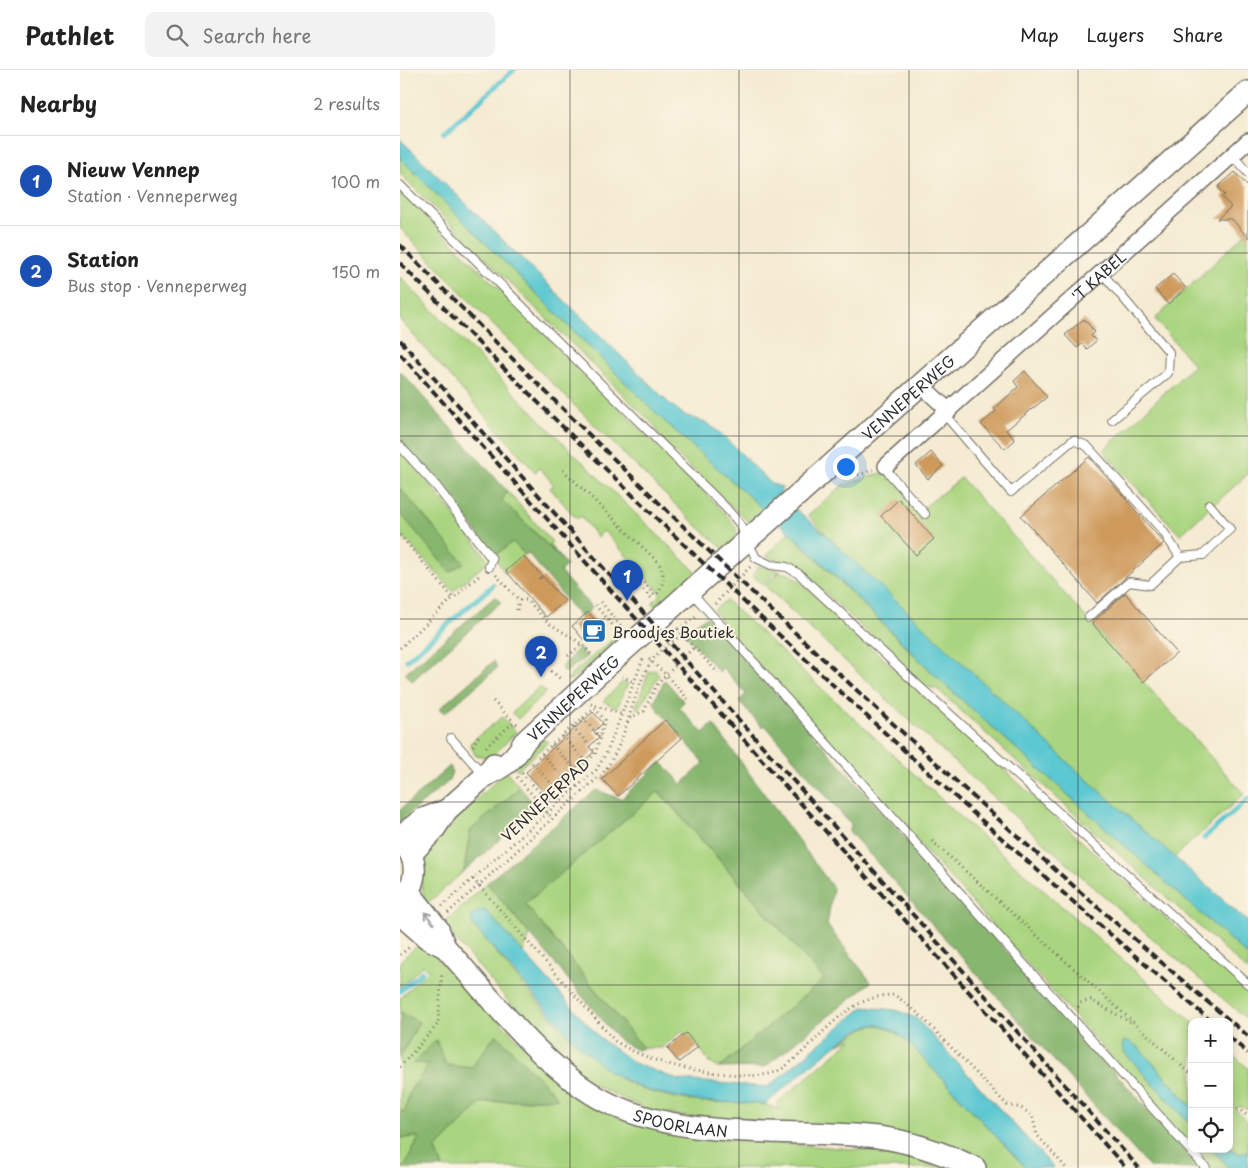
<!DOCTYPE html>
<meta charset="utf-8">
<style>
body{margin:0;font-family:"Playpen Sans",sans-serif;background:#f2f2f2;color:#222}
.controls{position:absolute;right:15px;bottom:15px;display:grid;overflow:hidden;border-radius:10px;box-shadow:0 2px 8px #0003}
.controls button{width:45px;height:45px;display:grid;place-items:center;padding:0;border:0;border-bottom:1px solid #e0e0e0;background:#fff;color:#222;font:25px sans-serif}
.you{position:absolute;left:445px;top:396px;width:18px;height:18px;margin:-12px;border:4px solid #fff;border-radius:50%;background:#1a73e8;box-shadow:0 0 0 8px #1a73e833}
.badge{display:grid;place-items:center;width:32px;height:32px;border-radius:50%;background:#1f6fb2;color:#fff;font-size:16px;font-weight:700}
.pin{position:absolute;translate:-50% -41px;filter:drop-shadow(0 1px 2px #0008)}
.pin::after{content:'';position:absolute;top:26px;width:18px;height:15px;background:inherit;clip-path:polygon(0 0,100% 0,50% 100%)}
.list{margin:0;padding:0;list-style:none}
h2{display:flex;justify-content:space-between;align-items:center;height:65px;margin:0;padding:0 20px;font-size:21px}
h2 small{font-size:16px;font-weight:400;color:#767676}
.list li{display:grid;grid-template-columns:32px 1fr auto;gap:15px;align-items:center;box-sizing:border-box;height:90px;padding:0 20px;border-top:1px solid #e0e0e0}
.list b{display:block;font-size:19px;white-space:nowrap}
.list p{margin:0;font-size:16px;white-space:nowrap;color:#767676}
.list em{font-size:16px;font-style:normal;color:#767676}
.icon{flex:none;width:28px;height:28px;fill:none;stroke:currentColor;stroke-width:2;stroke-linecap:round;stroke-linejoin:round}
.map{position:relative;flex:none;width:848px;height:1098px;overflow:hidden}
header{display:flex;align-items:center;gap:30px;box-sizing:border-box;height:70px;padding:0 25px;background:#fff;border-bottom:1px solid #e0e0e0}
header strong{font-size:24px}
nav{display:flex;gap:28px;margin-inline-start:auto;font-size:18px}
.search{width:350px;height:45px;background:#f2f2f2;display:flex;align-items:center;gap:12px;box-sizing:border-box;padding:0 18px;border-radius:10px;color:#767676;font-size:19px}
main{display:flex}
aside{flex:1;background:#fff}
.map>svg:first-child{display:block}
.green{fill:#aad580;stroke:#6a8056}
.forest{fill:#87b66e;stroke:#59704c}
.water{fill:#5bc8d1;stroke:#437a7e}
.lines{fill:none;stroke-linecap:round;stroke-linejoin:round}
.stream{stroke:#5bc8d1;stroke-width:5}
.building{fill:#ce9a5b}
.lane-casing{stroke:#726e65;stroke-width:10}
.street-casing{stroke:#726e65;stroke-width:18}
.secondary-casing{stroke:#726e65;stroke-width:24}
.path{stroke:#726e65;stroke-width:3;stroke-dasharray:1 4;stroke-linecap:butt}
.lane{stroke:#fff;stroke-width:8}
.street{stroke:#fff;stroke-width:15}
.secondary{stroke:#fff;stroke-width:21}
.rail{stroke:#2b2b2b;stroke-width:4;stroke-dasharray:8 4;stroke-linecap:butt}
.oneway{stroke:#a0a0a0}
.grid{fill:none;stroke:#2b2b2b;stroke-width:1;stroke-opacity:0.55}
.labels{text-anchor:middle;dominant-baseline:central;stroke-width:4;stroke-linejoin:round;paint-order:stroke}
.street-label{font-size:15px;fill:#2b2b2b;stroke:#fcf5e5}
.poi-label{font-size:15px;fill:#2b2b2b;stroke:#fcf5e5;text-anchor:start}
</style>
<header>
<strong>Pathlet</strong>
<div class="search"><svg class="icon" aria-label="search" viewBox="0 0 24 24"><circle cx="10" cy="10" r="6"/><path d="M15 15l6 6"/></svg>Search here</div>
<nav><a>Map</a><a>Layers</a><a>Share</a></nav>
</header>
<main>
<aside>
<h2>Nearby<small>2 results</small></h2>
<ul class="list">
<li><span class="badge" style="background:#1a4fb4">1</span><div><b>Nieuw Vennep</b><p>Station · Venneperweg</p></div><em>100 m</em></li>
<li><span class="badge" style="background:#1a4fb4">2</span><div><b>Station</b><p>Bus stop · Venneperweg</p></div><em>150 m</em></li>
</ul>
</aside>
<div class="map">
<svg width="848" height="1098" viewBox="0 0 848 1098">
<rect width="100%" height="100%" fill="#fcf5e5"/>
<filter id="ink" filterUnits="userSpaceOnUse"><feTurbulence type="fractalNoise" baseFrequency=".02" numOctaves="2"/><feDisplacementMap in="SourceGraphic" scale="10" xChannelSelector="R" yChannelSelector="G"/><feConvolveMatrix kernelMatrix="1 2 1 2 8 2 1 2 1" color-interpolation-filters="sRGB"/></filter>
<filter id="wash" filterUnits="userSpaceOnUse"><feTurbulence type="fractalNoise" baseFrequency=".0096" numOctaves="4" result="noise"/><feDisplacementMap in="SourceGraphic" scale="20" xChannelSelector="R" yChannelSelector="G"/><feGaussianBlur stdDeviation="1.12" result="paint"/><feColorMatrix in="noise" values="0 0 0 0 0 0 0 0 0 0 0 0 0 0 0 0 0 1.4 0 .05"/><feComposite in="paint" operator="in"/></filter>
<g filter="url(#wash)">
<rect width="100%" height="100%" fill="#f5ebd2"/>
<g class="green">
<polygon points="0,88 262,349 366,441 353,456 261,370 255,356 0,104"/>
<path d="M0,121L323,441C337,457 344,464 325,480L296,455L86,248L0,158Z"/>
<polygon points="848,161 848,404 780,465 703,381 794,295 755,249"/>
<polygon points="0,207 173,383 298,504 258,540 252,533 261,524 204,461 197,467 181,446 177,449 150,418 154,415 140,398 135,402 0,250"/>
<polygon points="0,381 34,419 89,491 53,521 0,464"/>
<polygon points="485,402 523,438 561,408 844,724 768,793 521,566 408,445 443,415"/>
<polygon points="107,421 152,472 149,474 162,489 102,430"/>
<polygon points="389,462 543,613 848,886 848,901 537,619 524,616 400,499 366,486"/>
<polygon points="113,471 125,485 105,503 94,486"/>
<polygon points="359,496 381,501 375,504 364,515 352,505"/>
<path d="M379,503H387L398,510L753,837L848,920V950C682,811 523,664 365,516Z"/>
<polygon points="326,530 568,754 793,952 792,1037 740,979 724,982 792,1056 792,1077 323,555 314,540"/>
<polygon points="219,564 224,571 197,593 168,611 167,608"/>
<polygon points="256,600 259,605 238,640 236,637 249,601"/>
<polygon points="222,612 228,613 217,638 203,631"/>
<polygon points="140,616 146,622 118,649 112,643"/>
<polygon points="102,647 116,662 91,688 75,685 70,673"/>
<polygon points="142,668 148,672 118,700 113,696"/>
<path d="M106,701L119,716L115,722L70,761L64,801L27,834C18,813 20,791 32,772Z"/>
<polygon points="258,721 424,909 319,998 310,993 297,974 282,961 262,978 243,978 125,834"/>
<path d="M87,813L130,865L123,882L85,840L73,855C114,902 188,1003 247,1021C262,1025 279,1029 295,1031C322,1035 352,1028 378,1039L377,1033L452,969L438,974C470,955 472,946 505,969L626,1098H588L554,1078L292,1048L248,1040L192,1014L159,990L43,855Z"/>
<polygon points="21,872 170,1022 226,1051 281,1065 512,1084 553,1098 43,1098 36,1079 81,1033 157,1028 71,998 46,995 35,971 14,993 30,994 10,1021 5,1040 0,1043 0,988 19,952 0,943 0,928 31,898 27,899 23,895 0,917 0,891"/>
<polygon points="829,982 848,998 848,1040 839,1036 836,1040 848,1052 848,1081 840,1084 829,1078"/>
<polygon points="20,1066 5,1097 0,1096 0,1068"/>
<polygon points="794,1079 812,1079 829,1098 811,1098"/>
</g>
<g class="forest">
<polygon points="0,301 107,421 102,430 167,495 160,502 192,538 181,548 128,483 125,485 113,472 94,486 66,447 0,373"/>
<polygon points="0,418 64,493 50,502 0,443"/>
<polygon points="96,526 101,532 12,611 5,603"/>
<polygon points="307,547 340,583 800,1098 750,1098 448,760 452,756 365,655 362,657 339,631 346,624 323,598 319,602 282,561"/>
<polygon points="179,578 187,586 165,603 161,598"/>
<polygon points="94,591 97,598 45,643 39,639"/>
<polygon points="265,610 284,632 279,637 303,663 313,654 433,818 427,855 471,912 365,997 319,998 424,909 259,721 125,834 243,978 237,980 220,971 87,813 196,720 221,729 261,692 282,714 304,693 256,637 254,632"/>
<polygon points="50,696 52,701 49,711 0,751 0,740"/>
<polygon points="119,716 136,737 64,801 70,761 115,722"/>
<polygon points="1,942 19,952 0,988 0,943"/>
<polygon points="96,964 158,1028 82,1032 36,1079 43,1098 0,1098 5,1096 19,1067 0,1068 0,1043 5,1040 10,1021 29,994 13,993 36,970 46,995 71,998"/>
</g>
<g class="water">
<polygon points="0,69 269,333 284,345 305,352 319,362 372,414 382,417 380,423 385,430 425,464 674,698 848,852 848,886 543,613 409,480 262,349 0,88"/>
<path d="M80,840H85L201,969L234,993L279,1010L368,1017L463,937L495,940L516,948L654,1098H626L505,969C494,961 485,953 471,955C449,958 386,1018 366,1034L296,1031L245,1020L208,1001L174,971L73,855L71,847Z"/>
<polygon points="724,971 731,972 740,979 792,1037 792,1056 724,982 722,976"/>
<polygon points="829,1078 840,1084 848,1081 848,1098 829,1098 812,1079"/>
</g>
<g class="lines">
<g class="stream">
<polyline points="44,63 114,0"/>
<polyline points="7,590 93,515"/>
<polyline points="804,768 848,729"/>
<polyline points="0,921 22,902"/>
</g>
</g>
<g id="blocks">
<g class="building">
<polygon points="835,102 848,117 848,168 832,149 817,149 831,137 822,127 825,125 818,117"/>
<polygon points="773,204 786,218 768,234 755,219"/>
<polygon points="684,249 695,262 691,266 696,271 687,279 682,274 677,278 665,265"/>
<polygon points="625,301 647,327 606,360 615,370 605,379 581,354 596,341 594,339 618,317 614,311"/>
<polygon points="531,382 543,396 528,409 516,395"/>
<polygon points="689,387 764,473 697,533 621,446"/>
<polygon points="499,429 534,469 516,485 481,446"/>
<polygon points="123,486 142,506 138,509 143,507 165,531 146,547 106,501"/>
<polygon points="725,523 777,583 743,612 692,553"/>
<polygon points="188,542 200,556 184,570 172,556"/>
<polygon points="193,642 203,653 194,662 199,667 189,677 194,682 146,724 126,702"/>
<polygon points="265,650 282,668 218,726 202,709"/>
<polygon points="286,963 298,977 279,992 267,978"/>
</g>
</g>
</g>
<g filter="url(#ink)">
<use href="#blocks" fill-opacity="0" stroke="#726e65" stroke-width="1"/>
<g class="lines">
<defs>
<g id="lane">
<polyline points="832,85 848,103"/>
<polyline points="0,115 326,438 339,453 356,488 371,495 387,497 399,504 522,619 848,914"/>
<polyline points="702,203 769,282 768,303 712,350"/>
<polyline points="545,345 611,422 673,370 687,376 763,461 780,487 750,515 729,512 689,547"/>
<polyline points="0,376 37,417 92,489 89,497"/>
<polyline points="486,396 488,402 525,444"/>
<polyline points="780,487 803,485 830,459 809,434"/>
<polyline points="292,523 806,1098"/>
<polyline points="51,668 83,704"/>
</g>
<g id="street">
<polyline points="520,314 549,341"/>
<path id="s1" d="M486,396L848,71"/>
</g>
<g id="secondary">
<path id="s2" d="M85,706C103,697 114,691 124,672L220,584L848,22"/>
<polyline points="0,766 23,749 47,740"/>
<path d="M0,771C20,787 18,814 0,831"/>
<polyline points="11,784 33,761 47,740 85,706 94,694"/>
<path id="s3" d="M9,822L38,859L45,877C91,928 139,993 199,1028C279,1073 390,1057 478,1067C513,1072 544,1083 575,1098"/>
<polyline points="0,844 27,868 45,877"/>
</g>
</defs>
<use href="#lane" class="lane-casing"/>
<use href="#street" class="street-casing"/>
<use href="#secondary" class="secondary-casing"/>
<g class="path">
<path d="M163,400L258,492C265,503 265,513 257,524"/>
<polyline points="444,410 473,400"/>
<polyline points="0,465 53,528 81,504"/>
<polyline points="234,501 255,526"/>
<polyline points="96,505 119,530 127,530 150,554 182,574 192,585"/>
<polyline points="230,505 252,529"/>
<polyline points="201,532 222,558"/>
<polyline points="315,534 350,497"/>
<polyline points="195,535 217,560"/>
<polyline points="117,540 119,530"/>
<polyline points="277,559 318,603"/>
<polyline points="278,559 298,546"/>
<polyline points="0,578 53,528"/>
<polyline points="168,586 182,574"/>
<polyline points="249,589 266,605 294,577"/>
<polyline points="151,601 162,610"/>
<polyline points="222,606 234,612"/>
<polyline points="93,631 114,652"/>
<polyline points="191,634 221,644"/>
<polyline points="183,648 200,667"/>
<polyline points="230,648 244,641 256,616 266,605 288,629"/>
<polyline points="173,657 195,682"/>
<polyline points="162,666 187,692"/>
<polyline points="152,675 177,701"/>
<polyline points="73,676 80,663"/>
<polyline points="86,677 114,652 117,654"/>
<polyline points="142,684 166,710"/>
<polyline points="138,687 194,638 205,650 195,684 157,718 154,724 146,733 148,741"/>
<polyline points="132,693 157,719"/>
<polyline points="122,703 148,731"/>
<polyline points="117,707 152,748"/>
<polyline points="532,771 792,1005"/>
<path d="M73,809L215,971C250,993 287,1000 327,1004C346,1005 366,1009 383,998C420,972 444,925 495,925L519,944L607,1035L621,1038L632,1045L637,1065L666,1098"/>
<polyline points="42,836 196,700 207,682 243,589"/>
<path d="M48,843L203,703C228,671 230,628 250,593C257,582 272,573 282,564"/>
<polyline points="0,885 11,876"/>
<polyline points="678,937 680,933 691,930 730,952"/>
<polyline points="0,997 38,954 42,902"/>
<polyline points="829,1032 848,1046"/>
</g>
<use href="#lane" class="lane"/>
<use href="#street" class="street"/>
<use href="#secondary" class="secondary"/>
<g class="rail">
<path d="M0,175C270,451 552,717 848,966"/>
<path d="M0,193C258,458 530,711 812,952"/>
<polyline points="0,270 739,1098"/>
<polyline points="0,284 726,1098"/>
<polyline points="829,967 848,983"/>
</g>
</g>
<defs><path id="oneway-shaft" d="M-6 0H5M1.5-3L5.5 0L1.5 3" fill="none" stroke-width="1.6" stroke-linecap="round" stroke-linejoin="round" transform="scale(1.25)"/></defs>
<use class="oneway" href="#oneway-shaft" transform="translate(29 848) rotate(-128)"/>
</g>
<path class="grid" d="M170,0V1098M339,0V1098M509,0V1098M678,0V1098M0,183H848M0,366H848M0,549H848M0,732H848M0,915H848"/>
<defs>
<symbol id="cafe-square" viewBox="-11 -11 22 22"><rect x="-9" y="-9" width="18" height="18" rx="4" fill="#1f6fb2" stroke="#fcf5e5"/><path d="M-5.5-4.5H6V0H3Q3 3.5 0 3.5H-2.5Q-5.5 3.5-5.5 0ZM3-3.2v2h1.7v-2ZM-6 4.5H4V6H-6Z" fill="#fff"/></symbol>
</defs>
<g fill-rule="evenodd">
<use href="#cafe-square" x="180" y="547" width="28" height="28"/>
</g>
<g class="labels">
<g class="street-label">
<text stroke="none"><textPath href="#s1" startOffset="285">'T KABEL</textPath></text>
<text stroke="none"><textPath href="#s2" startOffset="569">VENNEPERWEG</textPath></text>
<text stroke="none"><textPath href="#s2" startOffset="119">VENNEPERWEG</textPath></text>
<text transform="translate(145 729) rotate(-43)">VENNEPERPAD</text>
<text stroke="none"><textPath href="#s3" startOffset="369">SPOORLAAN</textPath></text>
</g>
<g class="poi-label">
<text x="212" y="561">Broodjes Boutiek</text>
</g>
</g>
</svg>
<div class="controls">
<button>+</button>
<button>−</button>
<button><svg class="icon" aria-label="locate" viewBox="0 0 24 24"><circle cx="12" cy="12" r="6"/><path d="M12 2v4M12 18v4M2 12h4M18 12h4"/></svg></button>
</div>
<div class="you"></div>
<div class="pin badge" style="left:227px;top:531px;background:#1a4fb4">1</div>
<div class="pin badge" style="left:141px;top:607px;background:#1a4fb4">2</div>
</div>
</main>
